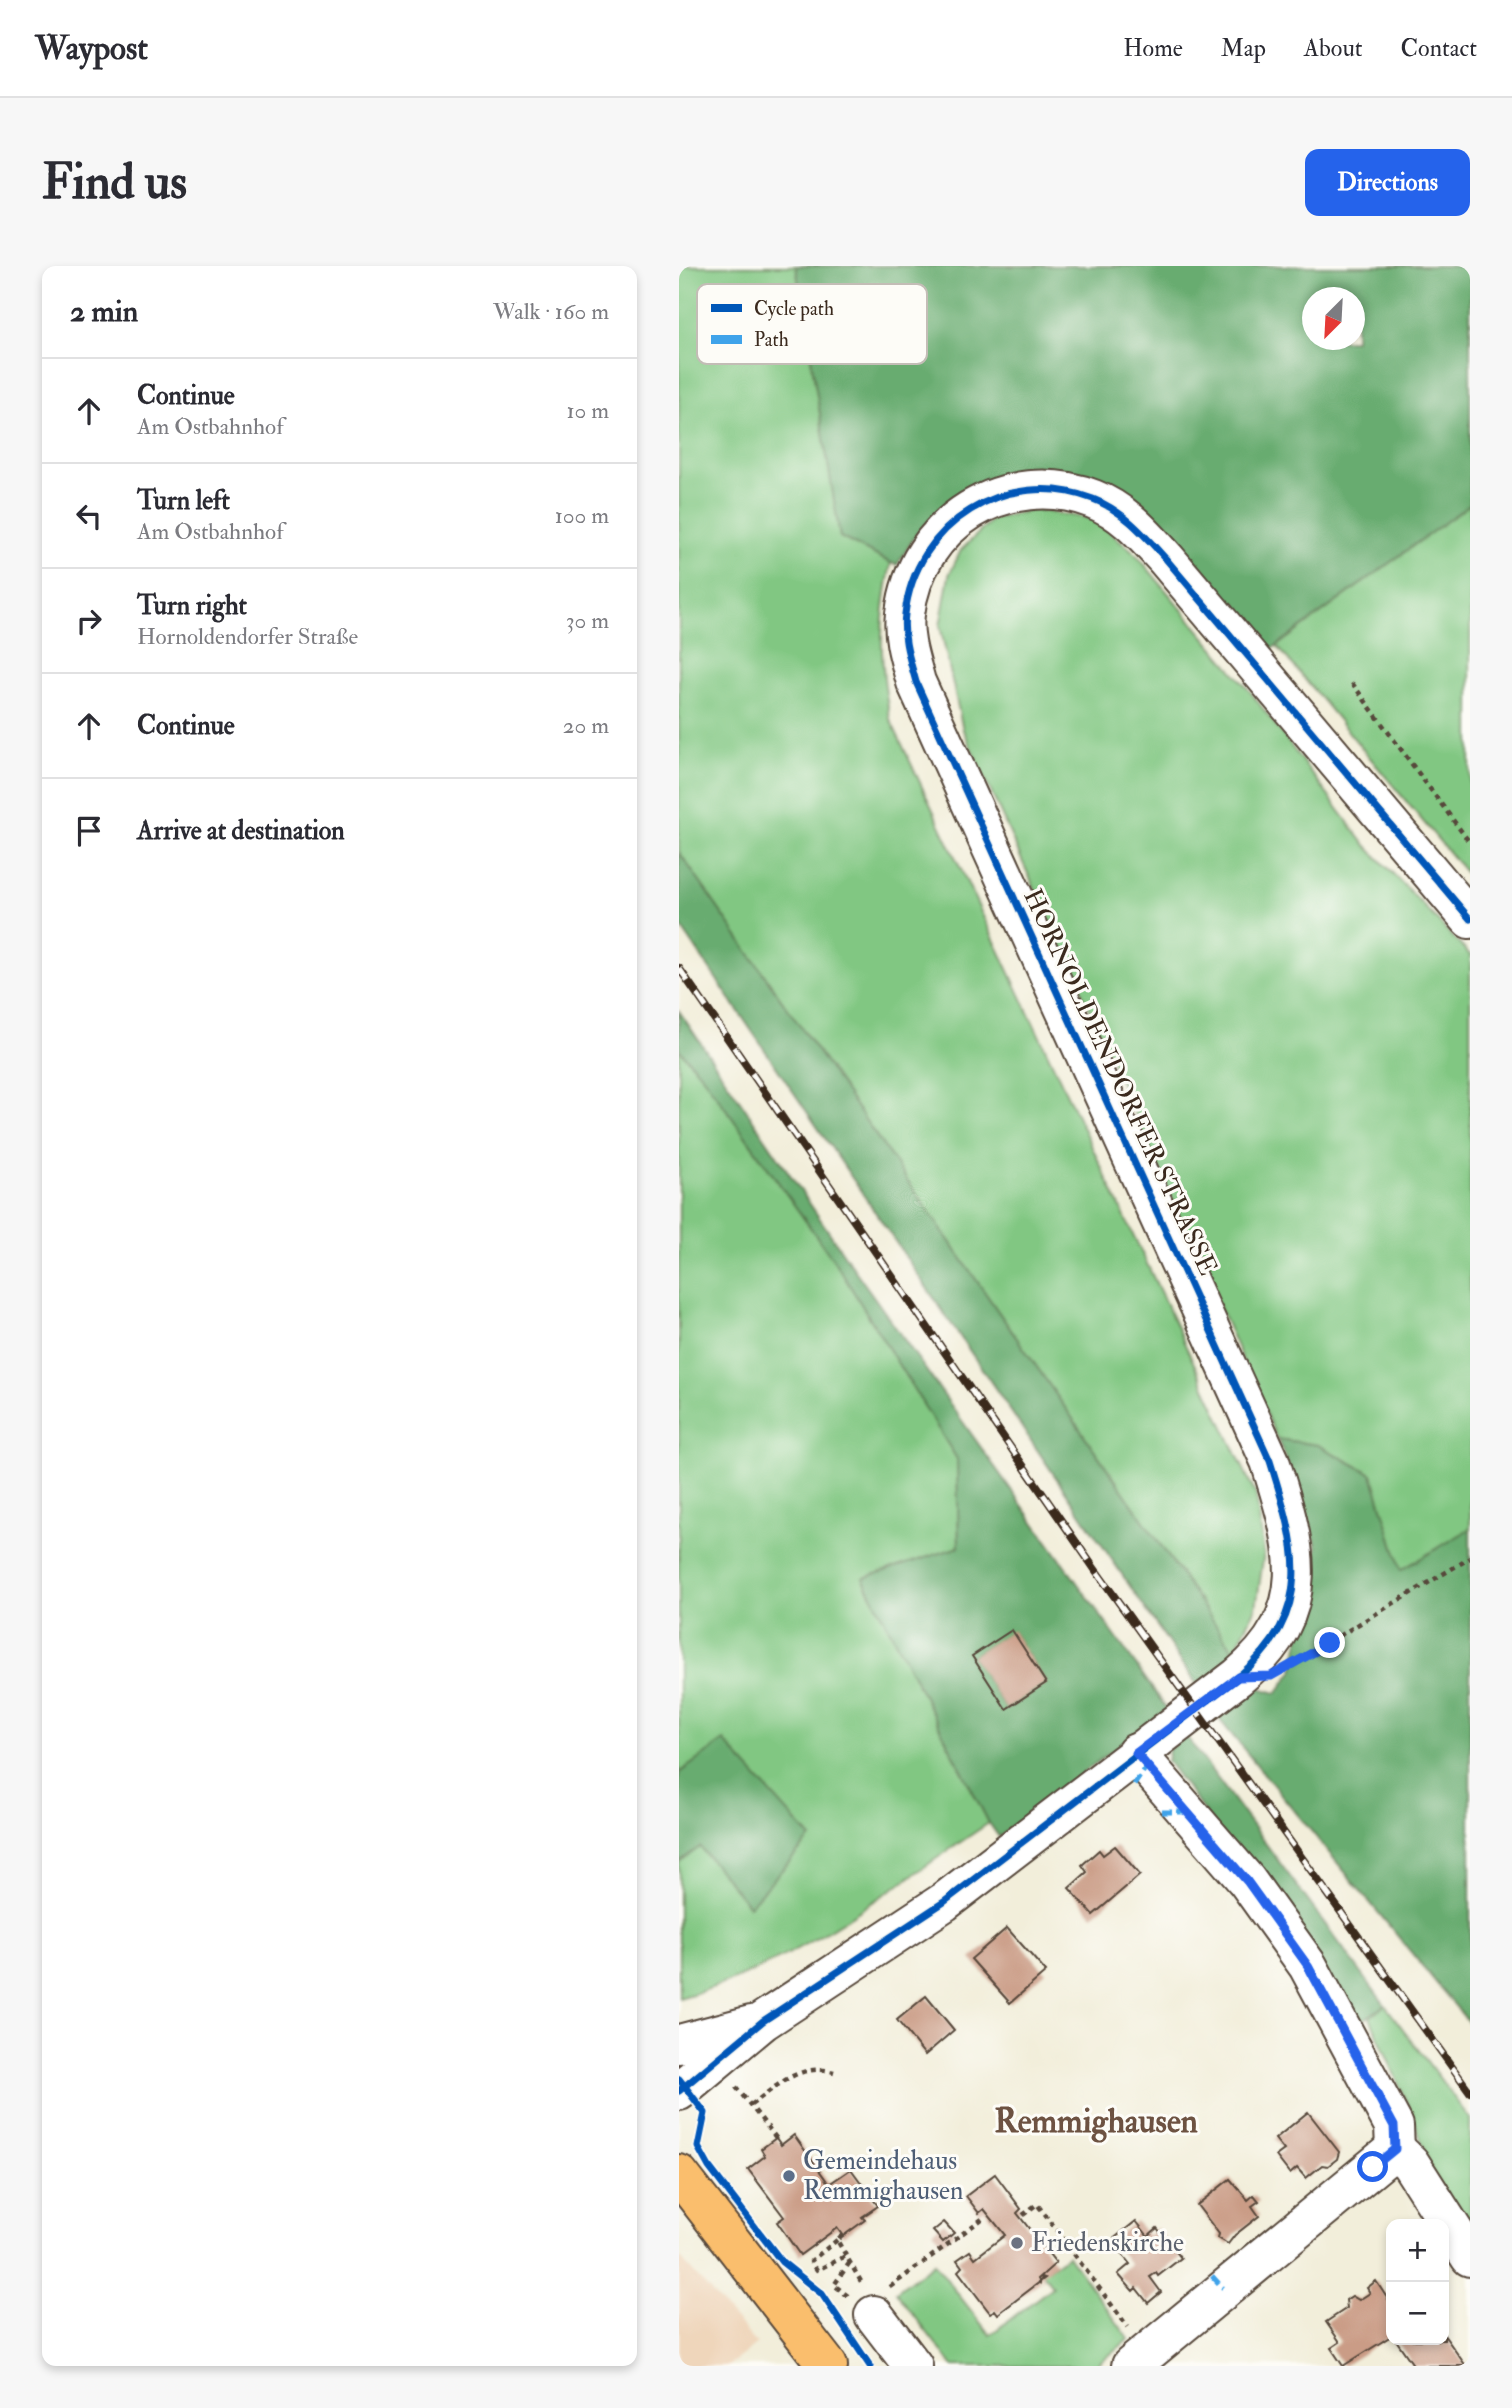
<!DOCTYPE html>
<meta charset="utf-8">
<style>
body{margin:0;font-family:"IM FELL Double Pica",serif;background:#f7f7f7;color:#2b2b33}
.controls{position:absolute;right:21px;bottom:21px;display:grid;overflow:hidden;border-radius:14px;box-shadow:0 4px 10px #0003}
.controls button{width:63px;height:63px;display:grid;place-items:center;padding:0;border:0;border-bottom:2px solid #e1e1e2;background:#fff;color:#2b2b33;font:35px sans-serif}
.compass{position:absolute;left:623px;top:21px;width:63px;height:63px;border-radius:50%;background:#fff;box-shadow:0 4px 10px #0003;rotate:204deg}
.stop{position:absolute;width:21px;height:21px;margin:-16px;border:5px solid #2563eb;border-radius:50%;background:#fff}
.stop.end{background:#2563eb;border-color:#fff;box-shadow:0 2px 7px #0008}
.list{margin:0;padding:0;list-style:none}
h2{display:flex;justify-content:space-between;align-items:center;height:91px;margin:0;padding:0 28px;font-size:30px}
h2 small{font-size:23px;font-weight:400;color:#7c7c81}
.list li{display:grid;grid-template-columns:46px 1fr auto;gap:21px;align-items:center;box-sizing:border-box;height:105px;padding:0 28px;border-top:2px solid #e1e1e2}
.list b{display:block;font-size:26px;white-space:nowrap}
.list p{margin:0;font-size:23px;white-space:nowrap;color:#7c7c81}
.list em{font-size:23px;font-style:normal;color:#7c7c81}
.icon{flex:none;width:38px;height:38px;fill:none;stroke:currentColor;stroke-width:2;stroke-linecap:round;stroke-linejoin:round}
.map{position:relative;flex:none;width:791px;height:2100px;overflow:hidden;border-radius:14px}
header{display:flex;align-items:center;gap:42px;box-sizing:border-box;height:98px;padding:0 35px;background:#fff;border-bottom:2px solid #e1e1e2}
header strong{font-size:33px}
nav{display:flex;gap:38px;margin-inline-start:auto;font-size:24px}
.intro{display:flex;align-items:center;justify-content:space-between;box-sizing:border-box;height:168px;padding:0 42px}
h1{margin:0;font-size:49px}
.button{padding:18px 32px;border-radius:14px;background:#2563eb;color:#fff;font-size:24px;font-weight:700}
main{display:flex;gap:42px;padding:0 42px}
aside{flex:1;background:#fff;border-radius:14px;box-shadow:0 4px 10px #0003}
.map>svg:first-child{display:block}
.built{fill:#efd6bb}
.green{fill:#81c782;stroke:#5e7850;stroke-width:2}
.forest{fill:#68ac70;stroke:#526b47;stroke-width:2;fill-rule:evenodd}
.building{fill:#ca9c86}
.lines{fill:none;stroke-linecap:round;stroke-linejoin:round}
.minor-casing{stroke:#56473a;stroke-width:42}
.major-casing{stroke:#56473a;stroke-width:42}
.path{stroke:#56473a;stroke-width:4.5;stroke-dasharray:5 5;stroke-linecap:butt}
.minor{stroke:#fff;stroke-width:38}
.major{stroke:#fabe6d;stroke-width:38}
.rail-casing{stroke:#3b2a1e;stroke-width:8}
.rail{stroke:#fdfcf7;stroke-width:5;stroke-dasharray:16;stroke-linecap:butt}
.quiet{stroke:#3fa3ea;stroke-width:5;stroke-dasharray:10 5;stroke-linecap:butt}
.cycleway-casing{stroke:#fdfcf7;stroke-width:11}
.cycleway{stroke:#0057b8;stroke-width:7}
.route{stroke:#2563eb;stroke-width:9}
.service-dot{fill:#5c6f8a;stroke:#fdfcf7;stroke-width:2.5}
.worship-dot{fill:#6b7280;stroke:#fdfcf7;stroke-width:2.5}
.labels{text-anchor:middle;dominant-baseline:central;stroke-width:6;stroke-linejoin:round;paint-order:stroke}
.street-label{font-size:26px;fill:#3b2a1e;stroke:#fdfcf7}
.service-label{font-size:26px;fill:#4e5e75;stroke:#fdfcf7;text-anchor:start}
.worship-label{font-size:26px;fill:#5b616d;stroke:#fdfcf7;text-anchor:start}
.district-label{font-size:33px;font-weight:bold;fill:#6d5242;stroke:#fdfcf7}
.key{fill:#fdfcf7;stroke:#c3bdb6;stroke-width:2}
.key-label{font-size:19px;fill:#3b2a1e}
</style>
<header>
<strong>Waypost</strong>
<nav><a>Home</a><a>Map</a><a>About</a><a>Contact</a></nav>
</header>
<div class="intro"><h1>Find us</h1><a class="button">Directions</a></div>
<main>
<aside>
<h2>2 min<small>Walk · 160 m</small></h2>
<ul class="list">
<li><svg class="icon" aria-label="ahead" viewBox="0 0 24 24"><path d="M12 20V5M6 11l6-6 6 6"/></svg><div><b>Continue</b><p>Am Ostbahnhof</p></div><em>10 m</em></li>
<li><svg class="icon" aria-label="left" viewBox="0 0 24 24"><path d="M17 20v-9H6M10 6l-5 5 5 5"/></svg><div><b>Turn left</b><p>Am Ostbahnhof</p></div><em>100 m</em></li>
<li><svg class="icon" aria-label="right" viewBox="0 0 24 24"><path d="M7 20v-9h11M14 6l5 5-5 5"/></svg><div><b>Turn right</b><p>Hornoldendorfer Straße</p></div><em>30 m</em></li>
<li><svg class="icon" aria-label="ahead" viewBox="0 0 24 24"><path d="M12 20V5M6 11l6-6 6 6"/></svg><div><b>Continue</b></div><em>20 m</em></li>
<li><svg class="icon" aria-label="arrive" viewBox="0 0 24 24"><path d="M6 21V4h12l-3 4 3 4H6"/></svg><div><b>Arrive at destination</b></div></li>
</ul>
</aside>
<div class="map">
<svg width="791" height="2100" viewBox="0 0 791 2100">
<rect width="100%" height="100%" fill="#fdfcf7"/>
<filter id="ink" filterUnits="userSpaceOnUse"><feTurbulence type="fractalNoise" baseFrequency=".0143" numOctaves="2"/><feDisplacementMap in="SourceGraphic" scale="14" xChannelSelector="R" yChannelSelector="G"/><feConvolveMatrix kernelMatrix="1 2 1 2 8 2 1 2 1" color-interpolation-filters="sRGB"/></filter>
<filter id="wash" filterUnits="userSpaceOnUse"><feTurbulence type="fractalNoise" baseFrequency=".00686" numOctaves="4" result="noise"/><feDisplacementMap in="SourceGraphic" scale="28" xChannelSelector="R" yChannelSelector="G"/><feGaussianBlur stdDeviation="1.57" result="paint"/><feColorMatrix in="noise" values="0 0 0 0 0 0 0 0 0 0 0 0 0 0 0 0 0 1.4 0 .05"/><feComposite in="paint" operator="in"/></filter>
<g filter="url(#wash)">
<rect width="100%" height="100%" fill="#f2eeda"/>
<polygon class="built" points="0,1990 78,2078 49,2100 0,2100"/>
<g class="green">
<path d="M0,0H117L161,271L212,297C200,359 200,391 211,453L577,1229L585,1287L577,1342L555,1385L0,586Z"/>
<polygon points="791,238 791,612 598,380"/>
<polygon points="355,244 415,253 455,286 570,424 684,576 791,689 791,1263 722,1304 693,1208 639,1179 598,1173 411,745 284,464 261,360 270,309 282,284 314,253"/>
<path d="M0,783L25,812L158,999L278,1193L280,1281L184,1312L310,1557C211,1622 116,1701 0,1732V1596L21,1581L45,1476L0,1507Z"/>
<polygon points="706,1739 791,1853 791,1966 753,1905 735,1854 691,1751"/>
<polygon points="389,1989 450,2073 417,2100 274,2100 217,2026 255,1997 311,2069 373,2021 364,2007"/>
</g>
<g class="forest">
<path d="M117,0H791V238L586,388L454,240L259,246L239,266L218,299L212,297L161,271ZM634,32H676V74H634Z"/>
<polygon points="0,586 555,1385 542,1404 519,1420 0,658"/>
<path d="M0,745L175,1003L488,1443L320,1571L310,1557L184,1312L280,1281L278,1193L158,999L25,812L0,783ZM333,1365L367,1417L327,1443L293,1390Z"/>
<polygon points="598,1173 639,1179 693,1208 722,1304 791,1263 791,1758 535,1447 574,1420 598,1427 614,1405 638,1281 624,1232"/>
<polygon points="507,1470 706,1739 680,1757 488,1495 490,1483"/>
<polygon points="45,1475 132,1572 70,1640 21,1581 0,1596 0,1507"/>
</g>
<g id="blocks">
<g class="building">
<polygon points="333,1364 367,1417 327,1443 293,1390"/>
<polygon points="436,1580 461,1609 414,1649 390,1622 408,1606 403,1599 420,1584 424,1589"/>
<polygon points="328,1662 367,1706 331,1737 292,1693"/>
<polygon points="247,1730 275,1764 246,1789 218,1754"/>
<polygon points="629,1846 660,1886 658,1893 649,1900 643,1899 627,1912 618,1902 611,1908 597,1890 605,1884 596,1873"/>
<polygon points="115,1869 150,1918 172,1903 199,1940 183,1951 186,1954 164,1970 158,1962 121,1989 98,1956 105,1951 69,1903 86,1890 82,1883 97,1872 102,1879"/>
<polygon points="316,1908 342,1943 338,1947 377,1997 359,2013 361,2017 363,2011 366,2012 319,2048 316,2044 311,2047 279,2005 283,2001 278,1994 291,1985 296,1992 326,1969 305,1943 300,1947 287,1930"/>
<polygon points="551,1913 569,1934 575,1929 580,1935 573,1940 580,1950 556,1969 549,1978 539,1972 540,1968 518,1939"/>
<polygon points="457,1955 469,1970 478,1962 502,1992 479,2010 477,2007 471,2011 482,2026 469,2037 457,2022 454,2025 439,2008 451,1998 432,1975"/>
<polygon points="265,1956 275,1967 264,1976 254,1965"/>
<polygon points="697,2015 712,2038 712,2070 664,2100 652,2082 661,2076 647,2056 668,2042 667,2034 673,2030 680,2034 691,2027 688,2022"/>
<polygon points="765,2069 787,2100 735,2100 717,2074 765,2074"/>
</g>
</g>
</g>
<g filter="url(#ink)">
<use href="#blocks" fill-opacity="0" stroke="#56473a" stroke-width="2"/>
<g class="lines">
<defs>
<g id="minor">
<polyline points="457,1487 568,1615 629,1700 715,1860 716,1883"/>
<polyline points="0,1778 72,1759"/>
<path d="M0,1825L84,1755L265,1636L559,1411C638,1345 618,1281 591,1195L237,416C231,394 223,371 226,348C236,257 328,200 414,233C445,245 465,269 487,293L791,653"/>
<polyline points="195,2049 234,2100"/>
<polyline points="452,2100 716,1883 731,1897 791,1991"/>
</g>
<polyline id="major" points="0,1908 149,2100"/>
</defs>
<use href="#minor" class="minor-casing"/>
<use href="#major" class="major-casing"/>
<g class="path">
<polyline points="673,417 791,577"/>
<polyline points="626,1390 791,1292"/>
<polyline points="57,1821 98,1873"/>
<path d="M72,1839C98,1820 121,1796 155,1806"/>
<polyline points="344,1949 358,1938 449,2061"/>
<polyline points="163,1969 158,1974 184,2019"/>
<polyline points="158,1974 132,1995 138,2004 167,1990"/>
<polyline points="211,2021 303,1953"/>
<polyline points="169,2030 155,2019 171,1996"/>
</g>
<use href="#minor" class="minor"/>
<use href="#major" class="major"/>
<defs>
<polyline id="rail" points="0,702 415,1302 791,1826"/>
</defs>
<use href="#rail" class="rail-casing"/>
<use href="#rail" class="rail"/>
<g class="quiet">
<polyline points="455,1519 468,1500"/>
<polyline points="483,1546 505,1546"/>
<polyline points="533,2010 544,2022"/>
</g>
<defs>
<g id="cycleway">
<polyline points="0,1813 26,1847 19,1881 30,1901 103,1996 143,2028 191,2100"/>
<path d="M0,1825L84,1755L265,1636L559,1411C638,1345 618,1281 591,1195L237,416C231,394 223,371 226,348C236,257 328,200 414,233C445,245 465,269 487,293L791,653"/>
</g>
</defs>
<use href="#cycleway" class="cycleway-casing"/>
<use href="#cycleway" class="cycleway"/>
</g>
</g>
<g class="lines" filter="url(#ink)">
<polyline class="route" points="651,1377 592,1410 559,1411 457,1487 568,1615 629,1700 715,1860 716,1883 694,1901"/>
</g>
<circle class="service-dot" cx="110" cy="1910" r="7"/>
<circle class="worship-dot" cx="338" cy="1977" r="7"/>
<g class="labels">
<g class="street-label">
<text transform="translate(441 816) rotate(65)">HORNOLDENDORFER STRASSE</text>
</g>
<g class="service-label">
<text x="124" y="1895">Gemeindehaus<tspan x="124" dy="30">Remmighausen</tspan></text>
</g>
<g class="worship-label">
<text x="352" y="1977">Friedenskirche</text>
</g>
<g class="district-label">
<text x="417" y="1855">Remmighausen</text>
</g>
</g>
<rect x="18" y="18" width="230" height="80" rx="10" class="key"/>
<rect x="32" y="38" width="31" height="8" fill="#0057b8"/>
<rect x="32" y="69" width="31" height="9" fill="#3fa3ea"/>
<g class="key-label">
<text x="75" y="49">Cycle path</text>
<text x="75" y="80">Path</text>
</g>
</svg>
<div class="controls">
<button>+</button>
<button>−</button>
</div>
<svg class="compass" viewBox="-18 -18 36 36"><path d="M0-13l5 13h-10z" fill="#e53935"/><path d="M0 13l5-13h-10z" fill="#7c7c81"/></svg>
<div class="stop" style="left:694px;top:1901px"></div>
<div class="stop end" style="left:651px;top:1377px"></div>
</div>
</main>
